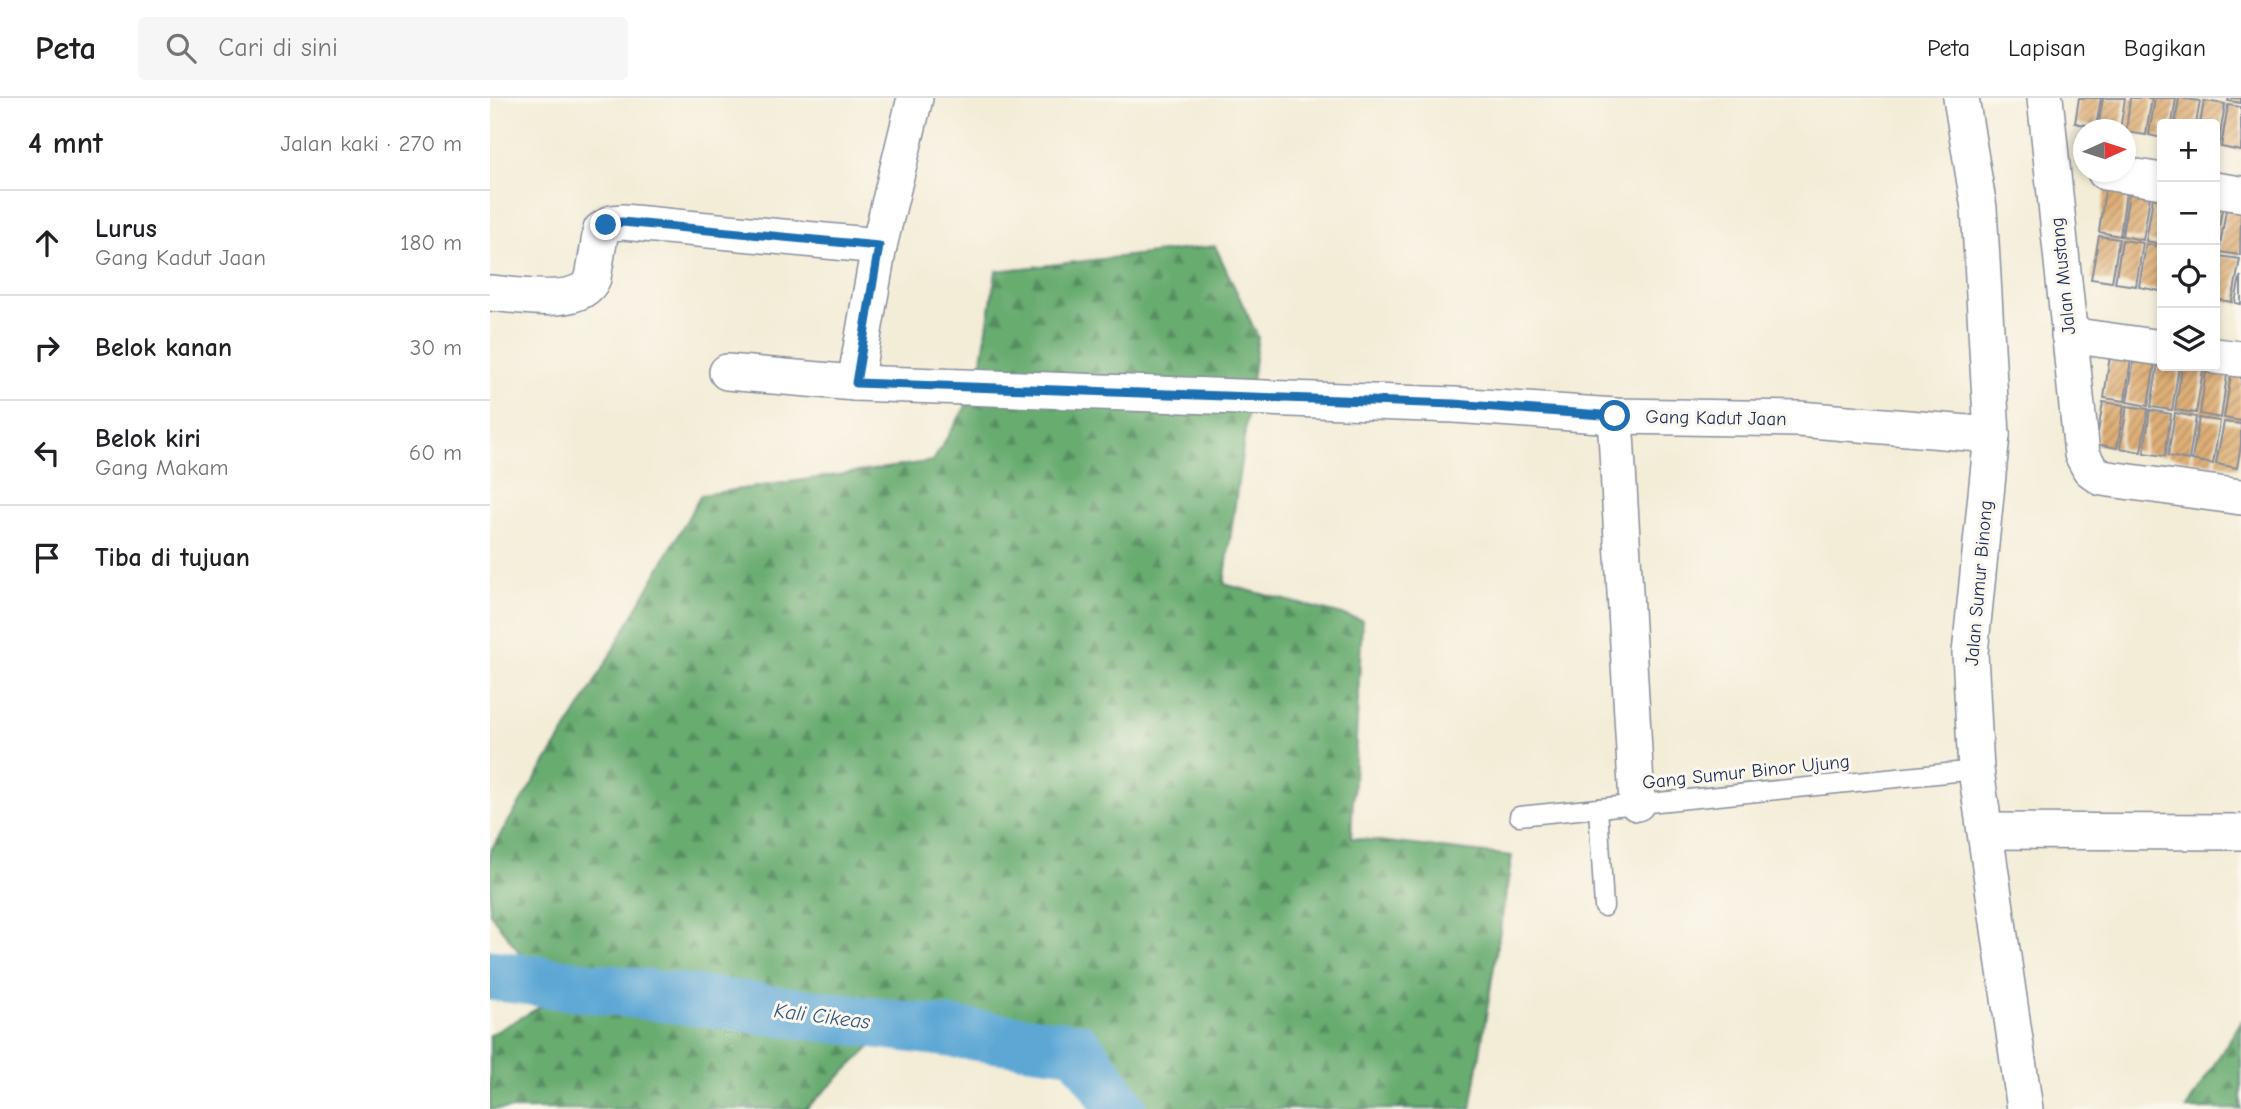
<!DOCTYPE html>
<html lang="id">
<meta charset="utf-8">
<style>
body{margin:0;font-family:"Comic Neue",sans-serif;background:#f6f6f6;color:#202124}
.controls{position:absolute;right:21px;top:21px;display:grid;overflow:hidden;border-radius:7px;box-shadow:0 4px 10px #0003}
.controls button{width:63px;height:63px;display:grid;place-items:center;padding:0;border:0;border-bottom:2px solid #e0e0e0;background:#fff;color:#202124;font:35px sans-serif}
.compass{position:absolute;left:1583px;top:21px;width:63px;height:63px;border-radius:50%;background:#fff;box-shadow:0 4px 10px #0003;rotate:87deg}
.stop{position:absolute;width:21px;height:21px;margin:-16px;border:5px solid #1f6fb2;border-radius:50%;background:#fff}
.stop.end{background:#1f6fb2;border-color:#fff;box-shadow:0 2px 7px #0008}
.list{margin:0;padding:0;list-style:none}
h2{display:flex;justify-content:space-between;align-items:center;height:91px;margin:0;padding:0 28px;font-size:30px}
h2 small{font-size:23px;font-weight:400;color:#757577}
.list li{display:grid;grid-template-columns:46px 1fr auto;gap:21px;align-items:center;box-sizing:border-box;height:105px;padding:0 28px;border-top:2px solid #e0e0e0}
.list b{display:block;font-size:26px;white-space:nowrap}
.list p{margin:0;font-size:23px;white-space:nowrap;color:#757577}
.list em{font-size:23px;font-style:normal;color:#757577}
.icon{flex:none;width:38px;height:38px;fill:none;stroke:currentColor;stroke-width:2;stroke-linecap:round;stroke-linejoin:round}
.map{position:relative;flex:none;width:1751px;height:1011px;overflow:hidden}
header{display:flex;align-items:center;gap:42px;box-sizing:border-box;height:98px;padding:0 35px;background:#fff;border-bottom:2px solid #e0e0e0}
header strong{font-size:33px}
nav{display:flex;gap:38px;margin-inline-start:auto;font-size:24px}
.search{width:490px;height:63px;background:#f6f6f6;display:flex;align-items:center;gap:18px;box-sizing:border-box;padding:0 24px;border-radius:7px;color:#757577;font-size:26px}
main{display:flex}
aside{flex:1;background:#fff}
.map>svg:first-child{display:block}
.forest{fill:url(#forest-firs);stroke:#426e67;stroke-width:2}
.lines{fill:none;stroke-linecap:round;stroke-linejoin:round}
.river{stroke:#5da7d5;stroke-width:51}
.building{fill:url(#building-hatch)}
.lane-casing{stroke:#878e9b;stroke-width:21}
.street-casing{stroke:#878e9b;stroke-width:38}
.lane{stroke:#fff;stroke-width:18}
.street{stroke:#fff;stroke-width:35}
.route{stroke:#1f6fb2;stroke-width:9}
.labels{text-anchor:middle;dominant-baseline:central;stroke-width:6;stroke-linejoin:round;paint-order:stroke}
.street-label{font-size:19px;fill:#1b2f5e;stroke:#fbf7ec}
.water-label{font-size:21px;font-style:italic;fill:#325988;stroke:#fbf7ec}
</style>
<header>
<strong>Peta</strong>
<div class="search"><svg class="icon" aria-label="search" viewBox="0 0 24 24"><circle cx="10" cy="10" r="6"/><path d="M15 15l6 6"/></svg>Cari di sini</div>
<nav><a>Peta</a><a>Lapisan</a><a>Bagikan</a></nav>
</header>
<main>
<aside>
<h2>4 mnt<small>Jalan kaki · 270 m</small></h2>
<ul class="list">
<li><svg class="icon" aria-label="ahead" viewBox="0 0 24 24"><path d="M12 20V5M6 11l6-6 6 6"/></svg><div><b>Lurus</b><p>Gang Kadut Jaan</p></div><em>180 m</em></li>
<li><svg class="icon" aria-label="right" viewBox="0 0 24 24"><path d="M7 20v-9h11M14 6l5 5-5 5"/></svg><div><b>Belok kanan</b></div><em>30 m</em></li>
<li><svg class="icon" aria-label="left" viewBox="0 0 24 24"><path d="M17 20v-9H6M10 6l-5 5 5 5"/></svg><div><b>Belok kiri</b><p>Gang Makam</p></div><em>60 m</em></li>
<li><svg class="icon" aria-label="arrive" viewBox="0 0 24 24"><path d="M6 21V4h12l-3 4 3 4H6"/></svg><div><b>Tiba di tujuan</b></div></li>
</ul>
</aside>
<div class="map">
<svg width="1751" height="1011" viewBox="0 0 1751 1011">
<defs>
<pattern id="forest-firs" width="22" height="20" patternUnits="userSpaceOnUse" patternTransform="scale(1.75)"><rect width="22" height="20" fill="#68ac70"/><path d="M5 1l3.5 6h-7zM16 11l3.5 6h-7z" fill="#558c5f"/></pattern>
<pattern id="building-hatch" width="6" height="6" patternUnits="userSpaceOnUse" patternTransform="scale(1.75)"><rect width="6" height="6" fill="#dfaf76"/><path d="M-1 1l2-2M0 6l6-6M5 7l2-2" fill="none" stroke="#b48f64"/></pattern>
</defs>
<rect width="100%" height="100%" fill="#fbf7ec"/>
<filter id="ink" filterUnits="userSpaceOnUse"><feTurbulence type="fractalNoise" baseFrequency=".0143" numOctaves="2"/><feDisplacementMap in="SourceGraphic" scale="14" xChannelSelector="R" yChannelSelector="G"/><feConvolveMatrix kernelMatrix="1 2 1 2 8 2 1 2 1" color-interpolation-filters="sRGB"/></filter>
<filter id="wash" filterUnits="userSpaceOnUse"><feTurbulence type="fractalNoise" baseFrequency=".00686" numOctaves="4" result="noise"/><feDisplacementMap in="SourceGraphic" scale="28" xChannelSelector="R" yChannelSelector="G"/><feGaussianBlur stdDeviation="1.57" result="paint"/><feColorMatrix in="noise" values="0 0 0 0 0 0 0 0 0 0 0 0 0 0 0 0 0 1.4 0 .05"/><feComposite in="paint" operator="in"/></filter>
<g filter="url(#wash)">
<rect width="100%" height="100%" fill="#f3edd8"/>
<g class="forest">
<polygon points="725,148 768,239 734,486 872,522 861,740 1022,758 981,1011 604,1011 613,948 419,912 316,1011 0,1011 0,937 64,901 0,815 0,753 94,603 211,397 443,363 488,288 506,173"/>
<polygon points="1751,924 1751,1011 1696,1011"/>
</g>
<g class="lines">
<polyline class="river" points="0,877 588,950 632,1011"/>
</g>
<g id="blocks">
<g class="building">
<polygon points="1589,0 1611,0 1606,29 1585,25"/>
<polygon points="1613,0 1635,0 1630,32 1608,30"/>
<polygon points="1640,0 1662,0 1656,37 1636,34"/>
<polygon points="1665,0 1686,0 1682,26 1672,26 1672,40 1659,37"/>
<polygon points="1689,0 1710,3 1706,26 1685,26"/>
<polygon points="1739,0 1751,0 1751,5 1738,3"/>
<polygon points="1714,3 1735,6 1728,49 1725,48 1725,26 1710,26"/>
<polygon points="1738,7 1751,9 1751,53 1731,49"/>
<polygon points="1615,91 1636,95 1630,138 1609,134"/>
<polygon points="1639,95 1660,99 1653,142 1632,138"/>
<polygon points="1663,100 1672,102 1672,146 1656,143"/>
<polygon points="1725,109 1732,111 1726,149 1725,149"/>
<polygon points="1736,112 1751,114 1750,157 1729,154"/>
<polygon points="1609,138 1629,141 1622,184 1601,181"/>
<polygon points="1632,142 1653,145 1646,188 1625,185"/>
<polygon points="1656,146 1672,149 1672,177 1670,193 1649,189"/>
<polygon points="1729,158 1750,161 1742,204 1725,201 1725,181"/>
<polygon points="1750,179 1751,179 1751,206 1745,205"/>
<polygon points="1620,257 1641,261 1635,303 1614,300"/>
<polygon points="1644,261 1665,265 1658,308 1637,304"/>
<polygon points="1668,266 1689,269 1682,312 1661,309"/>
<polygon points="1692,269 1713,272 1706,315 1685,312"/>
<polygon points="1716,273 1737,277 1731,320 1710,316"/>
<polygon points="1741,277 1751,279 1751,323 1734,320"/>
<polygon points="1613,304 1634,307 1627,350 1606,346"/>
<polygon points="1637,308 1658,311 1651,354 1630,350"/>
<polygon points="1660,312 1681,316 1675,358 1654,355"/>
<polygon points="1685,315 1706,319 1699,362 1678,358"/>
<polygon points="1709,320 1730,323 1723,366 1702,362"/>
<polygon points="1734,324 1751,326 1751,347 1747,370 1726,366"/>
</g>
</g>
</g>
<g filter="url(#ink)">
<use href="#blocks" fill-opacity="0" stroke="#878e9b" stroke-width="2"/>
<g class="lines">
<defs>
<g id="lane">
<polyline points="1108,710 1114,809"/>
<polyline points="1029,718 1486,672"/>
</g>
<g id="street">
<polyline points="1471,0 1489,110 1502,337 1480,555 1486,672 1535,1011"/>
<polyline points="1555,0 1592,356 1600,371 1612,380 1751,399"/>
<polyline points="1615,74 1672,83"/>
<polyline points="1725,92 1751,96"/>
<path d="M0,195C26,197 91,210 103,180L111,132L122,125L133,124L389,148L425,0"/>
<polyline points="1579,237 1672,250"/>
<polyline points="1725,258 1751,261"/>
<polyline points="237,274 365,285 964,307 1125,318 1309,321 1502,337"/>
<polyline points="365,285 389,148"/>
<polyline points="1125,318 1147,705"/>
<polyline points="1495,733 1751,734"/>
</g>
</defs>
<use href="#lane" class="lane-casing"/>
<use href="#street" class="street-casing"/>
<use href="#lane" class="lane"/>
<use href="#street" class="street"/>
</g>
</g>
<g class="lines" filter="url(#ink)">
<polyline class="route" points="116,127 132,124 389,148 366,285 964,306 1125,318"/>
</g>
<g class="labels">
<g class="street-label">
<text transform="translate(1573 178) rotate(-96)">Jalan Mustang</text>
<text transform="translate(1226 320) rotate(1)">Gang Kadut Jaan</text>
<text transform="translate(1489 485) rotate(-85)">Jalan Sumur Binong</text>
<text transform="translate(1256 674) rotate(-6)">Gang Sumur Binor Ujung</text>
</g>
<g class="water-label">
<text transform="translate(332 918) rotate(7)">Kali Cikeas</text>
</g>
</g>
</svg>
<div class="controls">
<button>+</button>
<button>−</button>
<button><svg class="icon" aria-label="locate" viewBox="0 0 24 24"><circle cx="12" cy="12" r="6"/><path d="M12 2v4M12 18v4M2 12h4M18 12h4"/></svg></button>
<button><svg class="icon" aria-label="layers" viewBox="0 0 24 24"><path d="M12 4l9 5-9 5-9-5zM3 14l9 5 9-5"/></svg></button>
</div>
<svg class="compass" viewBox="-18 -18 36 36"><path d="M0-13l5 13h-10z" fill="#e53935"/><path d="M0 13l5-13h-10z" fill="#757577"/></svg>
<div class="stop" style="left:1125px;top:318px"></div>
<div class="stop end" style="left:116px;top:127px"></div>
</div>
</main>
